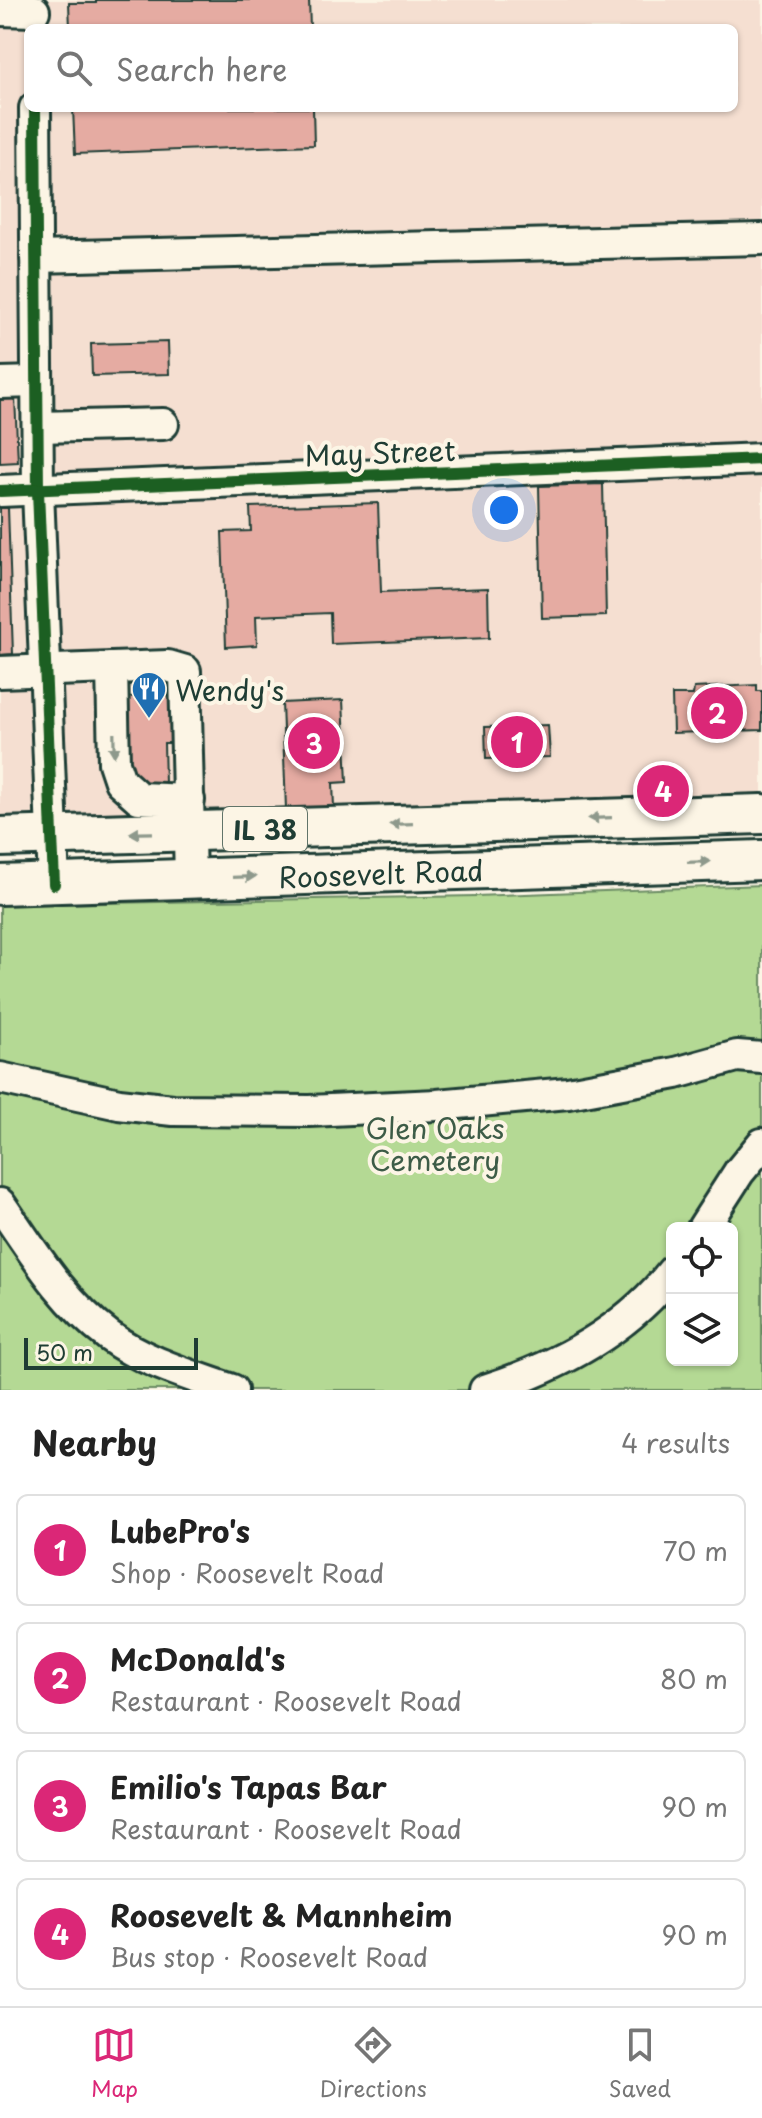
<!DOCTYPE html>
<meta charset="utf-8">
<style>
body{margin:0;font-family:"Playpen Sans",sans-serif;background:#f6f6f6;color:#222}
.controls{position:absolute;right:24px;bottom:24px;display:grid;overflow:hidden;border-radius:12px;box-shadow:0 2px 6px #0004}
.controls button{width:72px;height:72px;display:grid;place-items:center;padding:0;border:0;border-bottom:2px solid #e0e0e0;background:#fff;color:#222;font:40px sans-serif}
.scale{position:absolute;left:24px;bottom:20px;width:174px;box-sizing:border-box;padding-left:8px;border:4px solid #1f3d34;border-top:0;font-size:22px;line-height:28px;white-space:nowrap;color:#1f3d34;-webkit-text-stroke:6px #fcf5e5;paint-order:stroke}
.you{position:absolute;left:504px;top:510px;width:28px;height:28px;margin:-20px;border:6px solid #fff;border-radius:50%;background:#1a73e8;box-shadow:0 0 0 12px #1a73e833}
.badge{display:grid;place-items:center;width:52px;height:52px;border-radius:50%;background:#db2777;color:#fff;font-size:26px;font-weight:700}
.pin{position:absolute;translate:-50% -50%;border:4px solid #fff;box-shadow:0 2px 8px #0006}
.list{margin:0;padding:0;list-style:none}
h2{display:flex;justify-content:space-between;align-items:center;height:104px;margin:0;padding:0 32px;font-size:34px}
h2 small{font-size:26px;font-weight:400;color:#767676}
.list li{display:grid;grid-template-columns:52px 1fr auto;gap:24px;align-items:center;box-sizing:border-box;height:112px;margin:0 16px 16px;padding:0 16px;border:2px solid #e0e0e0;border-radius:12px}
.list b{display:block;font-size:30px;white-space:nowrap}
.list p{margin:0;font-size:26px;white-space:nowrap;color:#767676}
.list em{font-size:26px;font-style:normal;color:#767676}
.icon{flex:none;width:44px;height:44px;fill:none;stroke:currentColor;stroke-width:2;stroke-linecap:round;stroke-linejoin:round}
.map{position:relative;flex:none;width:762px;height:1390px;overflow:hidden}
.search{position:absolute;background:#fff;box-shadow:0 2px 6px #0004;left:24px;right:24px;top:24px;height:88px;display:flex;align-items:center;gap:20px;box-sizing:border-box;padding:0 28px;border-radius:12px;color:#767676;font-size:30px}
.sheet{height:616px;background:#fff}
nav{display:flex;justify-content:space-around;align-items:center;box-sizing:border-box;height:112px;border-top:2px solid #e0e0e0;background:#fff;font-size:22px;color:#767676}
nav a{display:grid;justify-items:center;gap:4px}
nav .on{color:#db2777}
.map>svg:first-child{display:block}
.built{fill:#f5dfd1;fill-rule:evenodd}
.green{fill:#b4d994;stroke:#6a8b64;stroke-width:2;fill-rule:evenodd}
.building{fill:#e5aba2;stroke:#1f3d34;stroke-width:2}
.lines{fill:none;stroke-linecap:round;stroke-linejoin:round}
.minor-casing{stroke:#1f3d34;stroke-width:36}
.major-casing{stroke:#1f3d34;stroke-width:44}
.minor{stroke:#fcf5e5;stroke-width:30}
.major{stroke:#fcf5e5;stroke-width:38}
.cycleway-casing{stroke:#fcf5e5;stroke-width:17}
.cycleway{stroke:#1b5e20;stroke-width:12}
.oneway{fill:#8e998c}
.labels{text-anchor:middle;dominant-baseline:central;stroke-width:8;stroke-linejoin:round;paint-order:stroke}
.shield{fill:#fcf5e5;stroke:#617469;stroke-width:2}
.shield-label{font-size:26px;font-weight:bold;fill:#1f3d34}
.street-label{font-size:28px;fill:#1f3d34;stroke:#fcf5e5}
.poi-label{font-size:28px;fill:#1f3d34;stroke:#fcf5e5;text-anchor:start}
.park-label{font-size:28px;fill:#3d5c47;stroke:#fcf5e5}
</style>
<div class="map">
<svg width="762" height="1390" viewBox="0 0 762 1390">
<rect width="100%" height="100%" fill="#fcf5e5"/>
<filter id="ink" filterUnits="userSpaceOnUse"><feTurbulence type="fractalNoise" baseFrequency=".0125" numOctaves="2"/><feDisplacementMap in="SourceGraphic" scale="16" xChannelSelector="R" yChannelSelector="G"/><feConvolveMatrix kernelMatrix="1 2 1 2 8 2 1 2 1" color-interpolation-filters="sRGB"/></filter>
<g filter="url(#ink)">
<path class="built" d="M0,0H762V793L339,817L0,822ZM28,28H734V108H28Z"/>
<path class="green" d="M762,885V1390H0V905L476,896ZM672,1228H732V1360H672Z"/>
<g class="building">
<polygon points="96,0 309,0 310,28 70,28 69,3 96,3"/>
<polygon points="73,108 313,108 314,145 75,154"/>
<polygon points="168,342 169,374 92,376 91,344"/>
<polygon points="0,398 15,398 18,462 0,463"/>
<polygon points="603,484 606,616 542,618 539,486"/>
<polygon points="378,503 381,592 488,588 489,638 331,644 330,613 256,616 257,645 226,647 222,532 251,531 250,507"/>
<polygon points="0,508 8,508 13,654 0,655"/>
<polygon points="757,685 757,691 762,691 762,730 673,733 672,695 693,695 694,688"/>
<polygon points="171,695 172,743 164,743 165,784 128,784 126,697"/>
<polygon points="343,700 347,782 333,783 334,807 286,809 282,703"/>
<polygon points="548,725 550,757 486,759 485,727"/>
</g>
<g class="lines">
<defs>
<g id="minor">
<polyline points="0,10 34,11"/>
<polyline points="35,108 38,491 54,884"/>
<polyline points="36,257 762,239"/>
<polyline points="0,383 37,382"/>
<polyline points="38,427 163,424"/>
<polyline points="0,491 762,459"/>
<polyline points="112,668 114,763 120,781 139,798 189,800"/>
<polyline points="0,672 168,666 185,671 190,879"/>
<polyline points="0,1078 119,1104 173,1110 309,1111 437,1105 568,1093 676,1073 737,1056 762,1058"/>
<path d="M0,1204C32,1250 62,1301 109,1336C144,1362 190,1375 232,1390"/>
<polyline points="703,1228 739,1172 762,1144"/>
<path d="M485,1390C555,1368 626,1331 672,1272"/>
</g>
<g id="major">
<polyline points="0,837 762,814"/>
<polyline points="0,885 762,860"/>
</g>
</defs>
<use href="#minor" class="minor-casing"/>
<use href="#major" class="major-casing"/>
<use href="#minor" class="minor"/>
<use href="#major" class="major"/>
<defs>
<g id="cycleway">
<polyline points="35,108 38,491 54,884"/>
<polyline points="0,491 762,459"/>
</g>
</defs>
<use href="#cycleway" class="cycleway-casing"/>
<use href="#cycleway" class="cycleway"/>
</g>
<defs><path id="oneway-solid" d="M-6-.8H1V-3.2L6.5 0L1 3.2V.8H-6Z" transform="scale(2)"/></defs>
<g class="oneway">
<use href="#oneway-solid" transform="translate(114 745) rotate(89)"/>
<use href="#oneway-solid" transform="translate(600 818) rotate(178)"/>
<use href="#oneway-solid" transform="translate(401 824) rotate(178)"/>
<use href="#oneway-solid" transform="translate(141 833) rotate(179)"/>
<use href="#oneway-solid" transform="translate(699 862) rotate(-2)"/>
<use href="#oneway-solid" transform="translate(244 877) rotate(-2)"/>
</g>
</g>
<defs>
<symbol id="restaurant-pin" viewBox="-11 -11 22 30"><path d="M0 17L-7.5 6A9.5 9.5 0 1 1 7.5 6Z" fill="#1f6fb2" stroke="#fcf5e5"/><path d="M-5-6h1v4h1v-4h1v4h1v-4h1v5L-1.5 .5V6h-2V.5L-5-1ZM5-6V6H3V1.5H1.5Q1.5-4 5-6Z" fill="#fff"/></symbol>
</defs>
<g fill-rule="evenodd">
<use href="#restaurant-pin" x="129" y="669" width="40" height="54"/>
</g>
<g class="labels">
<rect class="shield" x="223" y="807" width="84" height="44" rx="6"/>
<g class="shield-label">
<text x="265" y="829">IL 38</text>
</g>
<g class="street-label">
<text transform="translate(380 452) rotate(-2)">May Street</text>
<text transform="translate(381 873) rotate(-2)">Roosevelt Road</text>
</g>
<g class="poi-label">
<text x="175" y="689">Wendy's</text>
</g>
<g class="park-label">
<text x="435" y="1127">Glen Oaks<tspan x="435" dy="32">Cemetery</tspan></text>
</g>
</g>
</svg>
<div class="controls">
<button><svg class="icon" aria-label="locate" viewBox="0 0 24 24"><circle cx="12" cy="12" r="6"/><path d="M12 2v4M12 18v4M2 12h4M18 12h4"/></svg></button>
<button><svg class="icon" aria-label="layers" viewBox="0 0 24 24"><path d="M12 4l9 5-9 5-9-5zM3 14l9 5 9-5"/></svg></button>
</div>
<div class="scale">50 m</div>
<div class="you"></div>
<div class="pin badge" style="left:517px;top:742px">1</div>
<div class="pin badge" style="left:717px;top:713px">2</div>
<div class="pin badge" style="left:314px;top:743px">3</div>
<div class="pin badge" style="left:663px;top:791px">4</div>
<div class="search"><svg class="icon" aria-label="search" viewBox="0 0 24 24"><circle cx="10" cy="10" r="6"/><path d="M15 15l6 6"/></svg>Search here</div>
</div>
<section class="sheet">
<h2>Nearby<small>4 results</small></h2>
<ul class="list">
<li><span class="badge">1</span><div><b>LubePro's</b><p>Shop · Roosevelt Road</p></div><em>70 m</em></li>
<li><span class="badge">2</span><div><b>McDonald's</b><p>Restaurant · Roosevelt Road</p></div><em>80 m</em></li>
<li><span class="badge">3</span><div><b>Emilio's Tapas Bar</b><p>Restaurant · Roosevelt Road</p></div><em>90 m</em></li>
<li><span class="badge">4</span><div><b>Roosevelt &amp; Mannheim</b><p>Bus stop · Roosevelt Road</p></div><em>90 m</em></li>
</ul>
</section>
<nav>
<a class="on"><svg class="icon" aria-label="map" viewBox="0 0 24 24"><path d="M3 6l6-2 6 2 6-2v14l-6 2-6-2-6 2zM9 4v14M15 6v14"/></svg>Map</a>
<a><svg class="icon" aria-label="directions" viewBox="0 0 24 24"><path d="M12 3l9 9-9 9-9-9zM9 14v-3h6M13 9l2 2-2 2"/></svg>Directions</a>
<a><svg class="icon" aria-label="saved" viewBox="0 0 24 24"><path d="M7 4h10v16l-5-4-5 4z"/></svg>Saved</a>
</nav>
